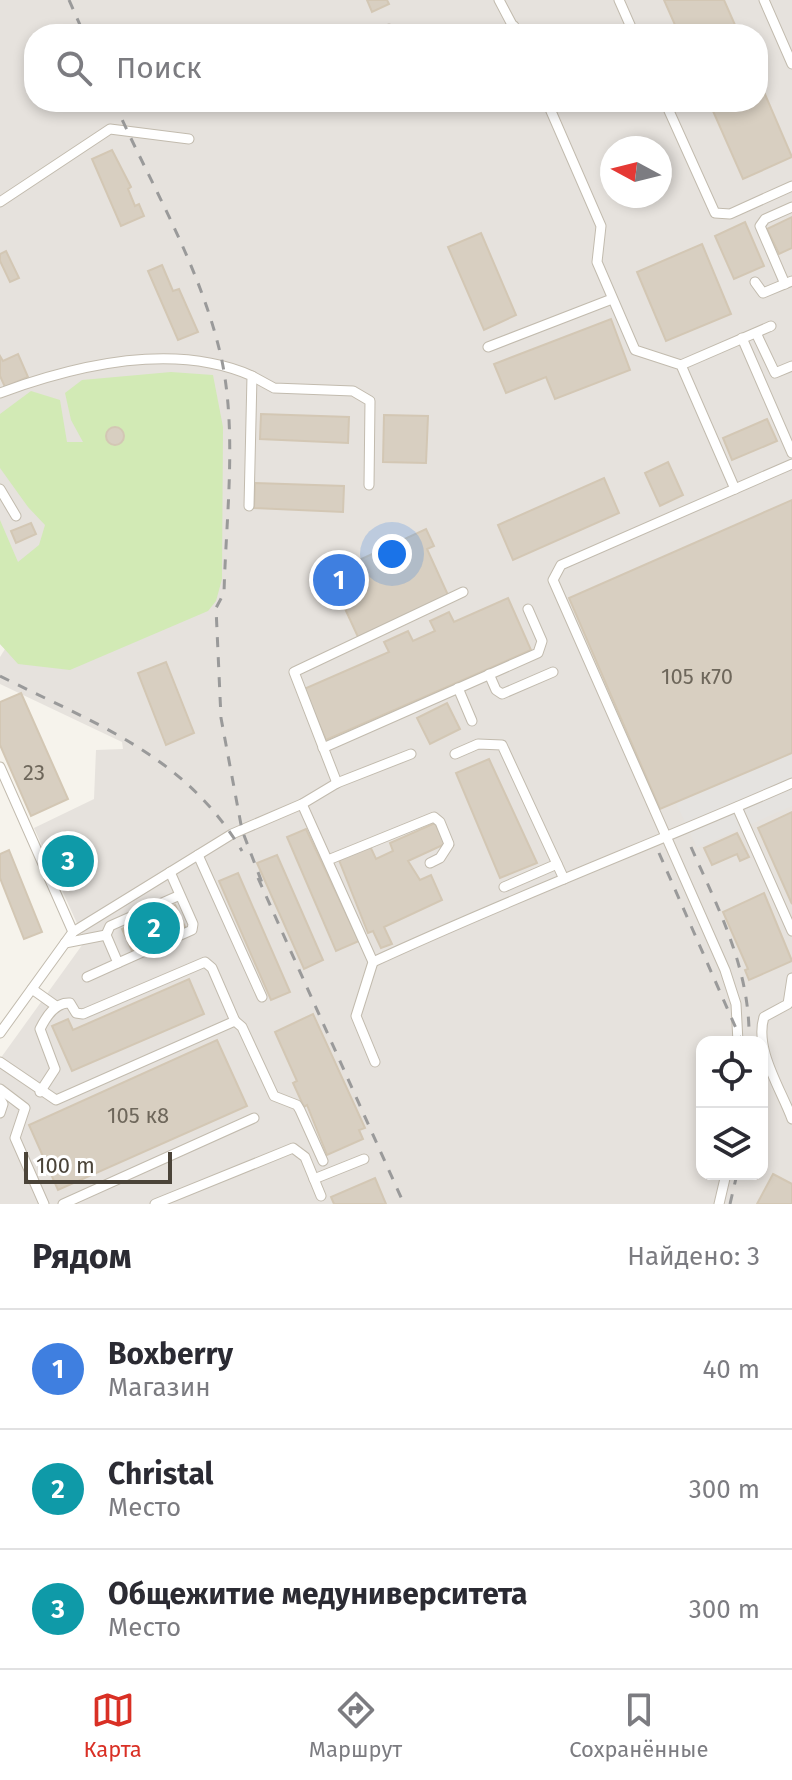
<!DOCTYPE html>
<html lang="ru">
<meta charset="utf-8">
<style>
body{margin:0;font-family:"Fira Sans",sans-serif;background:#f2f2f3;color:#2b2b33}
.controls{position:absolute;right:24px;bottom:24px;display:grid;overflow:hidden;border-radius:16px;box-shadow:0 4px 12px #0003}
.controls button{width:72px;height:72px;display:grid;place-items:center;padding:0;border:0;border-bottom:2px solid #e1e1e2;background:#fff;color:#2b2b33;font:40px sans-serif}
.compass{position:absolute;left:600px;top:136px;width:72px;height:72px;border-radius:50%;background:#fff;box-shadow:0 4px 12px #0003;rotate:277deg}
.scale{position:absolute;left:24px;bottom:20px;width:148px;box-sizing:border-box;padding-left:8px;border:4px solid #4b4439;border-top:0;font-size:22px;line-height:28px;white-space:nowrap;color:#4b4439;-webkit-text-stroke:6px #fff;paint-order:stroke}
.you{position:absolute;left:392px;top:554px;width:28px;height:28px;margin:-20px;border:6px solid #fff;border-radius:50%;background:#1a73e8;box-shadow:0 0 0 12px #1a73e833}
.badge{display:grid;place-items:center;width:52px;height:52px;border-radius:50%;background:#d93025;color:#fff;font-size:26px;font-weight:700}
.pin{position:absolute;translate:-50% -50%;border:4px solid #fff;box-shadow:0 2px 8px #0006}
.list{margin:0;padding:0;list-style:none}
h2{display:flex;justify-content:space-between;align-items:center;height:104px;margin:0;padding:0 32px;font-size:34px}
h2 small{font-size:26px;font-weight:400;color:#7c7c81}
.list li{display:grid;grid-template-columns:52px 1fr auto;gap:24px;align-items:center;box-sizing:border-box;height:120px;padding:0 32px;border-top:2px solid #e1e1e2}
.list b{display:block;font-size:30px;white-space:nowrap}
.list p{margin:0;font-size:26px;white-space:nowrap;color:#7c7c81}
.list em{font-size:26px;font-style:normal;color:#7c7c81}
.icon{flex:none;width:44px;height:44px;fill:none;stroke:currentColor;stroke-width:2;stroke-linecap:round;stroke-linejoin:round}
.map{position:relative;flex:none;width:792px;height:1204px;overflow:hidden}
.search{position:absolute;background:#fff;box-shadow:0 4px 12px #0003;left:24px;right:24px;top:24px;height:88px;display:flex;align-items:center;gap:20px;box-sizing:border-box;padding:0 28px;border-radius:32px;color:#7c7c81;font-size:30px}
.sheet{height:464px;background:#fff}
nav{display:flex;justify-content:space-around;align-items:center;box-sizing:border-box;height:112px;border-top:2px solid #e1e1e2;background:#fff;font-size:22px;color:#7c7c81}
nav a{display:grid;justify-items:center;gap:4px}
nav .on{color:#d93025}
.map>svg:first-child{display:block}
.industrial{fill:#e6e2dd;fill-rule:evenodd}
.green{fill:#d2eab5}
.parking{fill:#e5e3e0}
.building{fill:#d8cfc1;stroke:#d3c7b4;stroke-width:2}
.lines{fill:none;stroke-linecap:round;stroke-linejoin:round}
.minor-casing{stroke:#c2bbae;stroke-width:11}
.minor{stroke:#fff;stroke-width:9}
.rail{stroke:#9a9a9a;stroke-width:3;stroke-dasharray:10 10;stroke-linecap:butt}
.labels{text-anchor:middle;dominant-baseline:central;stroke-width:6;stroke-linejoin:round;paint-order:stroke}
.number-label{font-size:22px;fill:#6e675b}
</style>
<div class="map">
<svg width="792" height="1204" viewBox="0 0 792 1204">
<rect width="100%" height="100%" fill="#f6f3ec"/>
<path class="industrial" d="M0,0H792V1204H0V1059L85,941L34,828L94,799L96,750L123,749L122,742L0,684V657L5,649L0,644ZM34,34H758V102H34ZM612,148H660V196H612ZM702,1042H762V1174H702Z"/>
<polygon class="green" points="171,372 213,375 223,427 222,579 216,601 208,611 70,670 18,664 0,644 0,520 18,562 39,545 45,525 28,507 0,468 0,414 31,391 60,400 67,442 83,442 71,420 65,393 82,380"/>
<polygon class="parking" points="792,754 792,806 697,848 676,803"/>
<g class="building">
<polygon points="367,0 387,0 389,4 372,12"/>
<polygon points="664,0 724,0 739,34 679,34"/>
<polygon points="758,78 792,157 743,179 709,102 758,102"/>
<polygon points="112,150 131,187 128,189 135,206 139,204 144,216 121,226 92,159"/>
<polygon points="792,217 792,248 779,254 767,229"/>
<polygon points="745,222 764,266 734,279 715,236"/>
<polygon points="481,233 516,315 484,330 448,247"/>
<polygon points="702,244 731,314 666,341 637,272"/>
<polygon points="6,251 19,278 10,282 0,261 0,254"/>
<polygon points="162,265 173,291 179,289 198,332 178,340 148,271"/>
<polygon points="611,319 630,370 555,399 546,377 506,393 494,364"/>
<polygon points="18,354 28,377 5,387 0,376 0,356 3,361"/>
<polygon points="261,414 349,417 348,443 260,439"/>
<polygon points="384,415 428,416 426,463 383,462"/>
<polygon points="767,419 777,441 732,460 723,438"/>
<circle cx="115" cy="436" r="9"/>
<polygon points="668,462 683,495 660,506 645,473"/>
<polygon points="604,478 619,513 513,560 498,525"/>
<polygon points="255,483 344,486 343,512 254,508"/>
<polygon points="792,500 792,753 660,809 569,598"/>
<polygon points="31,523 36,534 16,543 11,531"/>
<polygon points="426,529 434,546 427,549 448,595 358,637 329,574"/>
<polygon points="508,598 531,650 326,740 304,689 389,652 384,642 408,631 413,641 435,631 430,621 449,612 454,622"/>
<polygon points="166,662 194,733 166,745 138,673"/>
<polygon points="21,693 68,799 31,816 0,745 0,702"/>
<polygon points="447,703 460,729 430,744 417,718"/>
<polygon points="489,759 537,863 500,878 456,773"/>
<polygon points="792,812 792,904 758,828"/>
<polygon points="435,823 445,844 408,861 420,880 431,875 442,900 384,927 392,944 381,948 373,931 368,933 339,860 370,846 376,859 393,851 390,843"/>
<polygon points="306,829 359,941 336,951 287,837"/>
<polygon points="65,832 87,882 70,890 48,840"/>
<polygon points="737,833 749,857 740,861 737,854 712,865 704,848"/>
<polygon points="9,850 42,932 24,939 0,878 0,854"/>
<polygon points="277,855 323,960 304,969 257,863"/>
<polygon points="238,873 290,992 271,1000 219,881"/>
<polygon points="764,893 792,961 749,980 745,970 748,969 723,912"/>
<polygon points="175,905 185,927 132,951 122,929"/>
<polygon points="189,979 204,1014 72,1071 52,1026 68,1019 73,1030"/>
<polygon points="313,1014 365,1128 359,1130 363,1139 327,1155 307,1105 304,1107 293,1083 297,1081 275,1032"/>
<polygon points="217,1040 247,1106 58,1190 29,1125"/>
<polygon points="773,1174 792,1184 792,1204 757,1204"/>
<polygon points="375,1178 386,1204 334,1204 331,1197"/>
</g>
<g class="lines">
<defs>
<g id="minor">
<polyline points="499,0 517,34"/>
<polyline points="619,0 634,34"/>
<polyline points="764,0 792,64"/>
<polyline points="389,29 391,34"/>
<polyline points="497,34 514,26"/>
<polyline points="547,102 601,226 597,262 635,350 681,365 735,489"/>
<polyline points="665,102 715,213 730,214 792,186"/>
<polyline points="0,202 110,129 189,139"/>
<polyline points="755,282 763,293 792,281"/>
<polyline points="785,284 760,226 765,219 792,207"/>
<polyline points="756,333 775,373 792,366"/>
<polyline points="742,338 792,453"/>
<polyline points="488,347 612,299"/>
<polyline points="681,365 771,326"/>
<polyline points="252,376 274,388 353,391 370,401 369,485"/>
<path d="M0,393C76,365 175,342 252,376L249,506"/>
<polyline points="0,489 16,516"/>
<polyline points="489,674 496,690 502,694 553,672"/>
<polyline points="458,688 472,721"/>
<polyline points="323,748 538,653 542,641 528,609"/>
<polyline points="455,754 478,744 502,745 564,879"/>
<polyline points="0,767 73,932"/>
<polyline points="337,783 294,672 463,592"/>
<polyline points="302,804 373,962 356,1016 375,1062"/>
<polyline points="737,807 792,931"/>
<polyline points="198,855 262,997"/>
<polyline points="328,860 434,817 440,822 449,844 440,858 430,863"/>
<polyline points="170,872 193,924 192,930 118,963 106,935 110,926 180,895"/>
<polyline points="504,887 557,864"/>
<polyline points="65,943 106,935"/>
<path d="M373,962C511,898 653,844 792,783"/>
<polyline points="87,977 118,963"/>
<path d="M792,978L788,1004L764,1017C754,1049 781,1089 792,1119"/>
<polyline points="32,989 56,1006"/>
<polyline points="0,1033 73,932 232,834 302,804 337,783 411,754"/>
<polyline points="738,1042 736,1004 725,970 553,580 561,565 792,464"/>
<polyline points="0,1062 56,1100 235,1021 242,1027 274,1096 297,1105 300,1110 323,1161"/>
<polyline points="0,1089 25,1108 15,1138 44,1204"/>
<path d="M40,1092L55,1069L40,1029C46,1017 55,1002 70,1003L76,1013L83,1014L205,962L212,968L235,1021"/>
<polyline points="0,1099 3,1104 0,1113"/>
<polyline points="314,1179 364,1159"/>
<polyline points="63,1204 254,1118"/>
<polyline points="155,1204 293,1148 305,1157 321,1196"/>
<polyline points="719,1204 726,1174"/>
</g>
</defs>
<use href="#minor" class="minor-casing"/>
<use href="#minor" class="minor"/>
<g class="rail">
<polyline points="69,0 84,34"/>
<path d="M114,102C152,187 202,269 222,361C237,435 226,517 224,593L216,608L221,718L242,830L264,888"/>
<path d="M0,676C95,724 185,755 242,851"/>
<path d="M691,847C719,910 751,971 749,1042"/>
<polyline points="659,853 742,1042"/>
<polyline points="258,878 404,1204"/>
<polyline points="730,1204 737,1174"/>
</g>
</g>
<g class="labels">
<g class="number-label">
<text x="697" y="676">105 к70</text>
<text x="34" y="772">23</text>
<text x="138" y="1115">105 к8</text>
</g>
</g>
</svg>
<div class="controls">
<button><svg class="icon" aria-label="locate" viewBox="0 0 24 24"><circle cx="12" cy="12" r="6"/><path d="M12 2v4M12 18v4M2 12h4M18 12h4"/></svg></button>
<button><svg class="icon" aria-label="layers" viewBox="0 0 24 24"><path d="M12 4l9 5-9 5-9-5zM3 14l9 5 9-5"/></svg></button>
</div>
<svg class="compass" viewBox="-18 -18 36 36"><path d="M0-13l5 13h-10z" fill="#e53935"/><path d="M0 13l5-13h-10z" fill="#7c7c81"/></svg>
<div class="scale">100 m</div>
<div class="you"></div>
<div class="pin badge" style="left:339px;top:580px;background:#3f7fe0">1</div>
<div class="pin badge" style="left:154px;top:928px;background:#0f9aa8">2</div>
<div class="pin badge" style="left:68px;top:861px;background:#0f9aa8">3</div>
<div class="search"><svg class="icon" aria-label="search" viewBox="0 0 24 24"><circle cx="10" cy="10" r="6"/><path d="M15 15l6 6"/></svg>Поиск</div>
</div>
<section class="sheet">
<h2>Рядом<small>Найдено: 3</small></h2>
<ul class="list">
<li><span class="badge" style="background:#3f7fe0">1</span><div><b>Boxberry</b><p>Магазин</p></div><em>40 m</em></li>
<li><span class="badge" style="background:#0f9aa8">2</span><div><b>Christal</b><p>Место</p></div><em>300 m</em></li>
<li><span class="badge" style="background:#0f9aa8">3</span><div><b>Общежитие медуниверситета</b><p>Место</p></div><em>300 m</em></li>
</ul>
</section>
<nav>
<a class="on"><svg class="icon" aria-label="map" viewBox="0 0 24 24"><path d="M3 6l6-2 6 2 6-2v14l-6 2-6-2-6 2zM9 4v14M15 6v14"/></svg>Карта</a>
<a><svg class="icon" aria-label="directions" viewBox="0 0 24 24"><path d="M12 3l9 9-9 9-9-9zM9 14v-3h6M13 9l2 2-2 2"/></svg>Маршрут</a>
<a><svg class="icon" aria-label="saved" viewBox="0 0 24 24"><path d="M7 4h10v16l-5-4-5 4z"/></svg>Сохранённые</a>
</nav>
